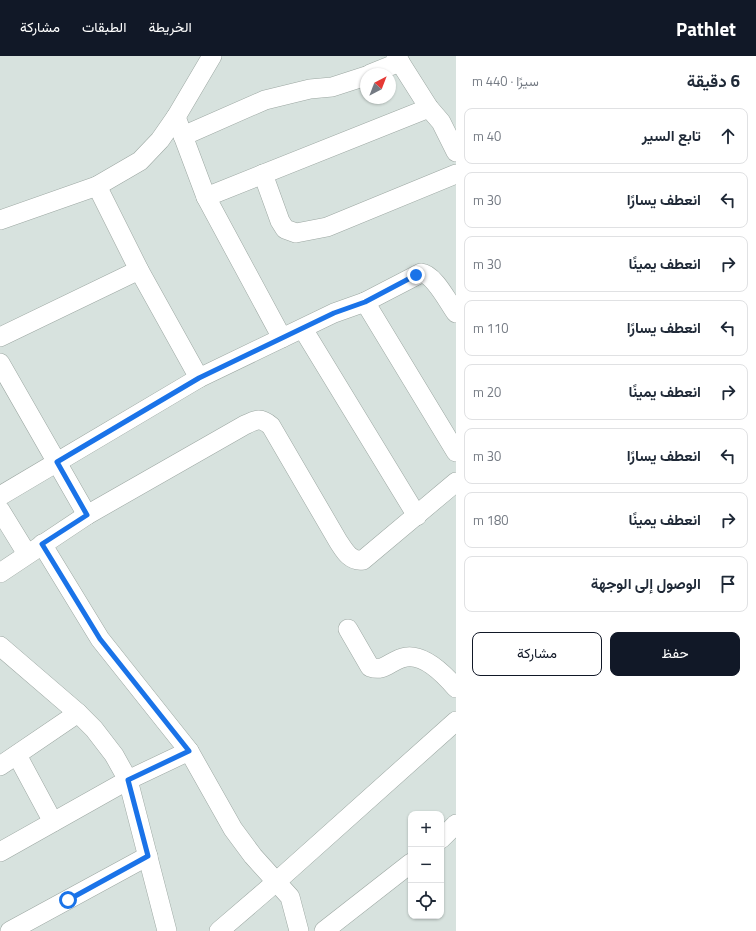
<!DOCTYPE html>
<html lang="ar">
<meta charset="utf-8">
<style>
body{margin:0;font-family:"Titillium Web",Vazirmatn,sans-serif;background:#f6f6f7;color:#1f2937;direction:rtl}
.controls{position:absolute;right:12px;bottom:12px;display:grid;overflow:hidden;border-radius:8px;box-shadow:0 1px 3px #0004}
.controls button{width:36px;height:36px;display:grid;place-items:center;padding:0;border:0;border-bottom:1px solid #e0e1e3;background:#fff;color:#1f2937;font:20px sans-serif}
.compass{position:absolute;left:360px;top:12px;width:36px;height:36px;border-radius:50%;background:#fff;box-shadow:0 1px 3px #0004;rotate:42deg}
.stop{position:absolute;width:12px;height:12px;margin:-9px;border:3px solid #1a73e8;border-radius:50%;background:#fff}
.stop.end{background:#1a73e8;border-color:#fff;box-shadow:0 1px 4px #0008}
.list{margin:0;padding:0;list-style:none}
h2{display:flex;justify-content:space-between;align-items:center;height:52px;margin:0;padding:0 16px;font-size:17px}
h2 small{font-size:13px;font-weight:400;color:#747a83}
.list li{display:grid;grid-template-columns:26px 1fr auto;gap:12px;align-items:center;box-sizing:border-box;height:56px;margin:0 8px 8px;padding:0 8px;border:1px solid #e0e1e3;border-radius:8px}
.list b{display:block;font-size:15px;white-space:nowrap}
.list em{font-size:13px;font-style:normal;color:#747a83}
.actions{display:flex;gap:8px;padding:12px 16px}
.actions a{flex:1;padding:9px 0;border:1px solid #111827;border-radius:8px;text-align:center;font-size:14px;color:#111827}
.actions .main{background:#111827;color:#fff}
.icon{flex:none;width:22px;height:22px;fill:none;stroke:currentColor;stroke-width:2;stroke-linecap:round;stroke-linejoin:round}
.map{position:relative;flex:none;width:456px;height:875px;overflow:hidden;direction:ltr}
header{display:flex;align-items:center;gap:24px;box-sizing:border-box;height:56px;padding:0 20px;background:#111827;color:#fff}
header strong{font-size:19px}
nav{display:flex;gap:22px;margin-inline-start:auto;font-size:14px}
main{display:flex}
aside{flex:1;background:#fff}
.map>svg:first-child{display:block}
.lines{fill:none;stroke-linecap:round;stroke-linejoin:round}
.minor-casing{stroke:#9ca7a2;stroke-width:20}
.minor{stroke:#fff;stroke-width:19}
.route{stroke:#1a73e8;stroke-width:5}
</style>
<header>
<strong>Pathlet</strong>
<nav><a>الخريطة</a><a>الطبقات</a><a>مشاركة</a></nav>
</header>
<main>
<aside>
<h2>6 دقيقة<small>سيرًا · 440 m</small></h2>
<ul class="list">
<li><svg class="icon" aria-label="ahead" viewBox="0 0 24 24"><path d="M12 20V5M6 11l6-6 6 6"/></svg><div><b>تابع السير</b></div><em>40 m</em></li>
<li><svg class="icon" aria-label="left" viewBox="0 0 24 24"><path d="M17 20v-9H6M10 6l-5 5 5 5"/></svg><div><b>انعطف يسارًا</b></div><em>30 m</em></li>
<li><svg class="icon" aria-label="right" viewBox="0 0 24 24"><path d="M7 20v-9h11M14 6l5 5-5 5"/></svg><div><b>انعطف يمينًا</b></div><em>30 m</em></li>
<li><svg class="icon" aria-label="left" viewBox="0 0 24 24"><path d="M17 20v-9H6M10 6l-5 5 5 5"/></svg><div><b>انعطف يسارًا</b></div><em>110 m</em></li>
<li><svg class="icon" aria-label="right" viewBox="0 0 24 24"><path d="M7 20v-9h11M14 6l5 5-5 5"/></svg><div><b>انعطف يمينًا</b></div><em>20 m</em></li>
<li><svg class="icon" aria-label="left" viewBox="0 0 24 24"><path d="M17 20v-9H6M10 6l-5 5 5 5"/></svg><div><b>انعطف يسارًا</b></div><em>30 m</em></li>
<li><svg class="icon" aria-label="right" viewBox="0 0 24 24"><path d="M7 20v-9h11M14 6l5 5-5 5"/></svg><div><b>انعطف يمينًا</b></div><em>180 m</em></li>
<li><svg class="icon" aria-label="arrive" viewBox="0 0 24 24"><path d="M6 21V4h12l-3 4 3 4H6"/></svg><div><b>الوصول إلى الوجهة</b></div></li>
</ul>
<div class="actions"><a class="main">حفظ</a><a>مشاركة</a></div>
</aside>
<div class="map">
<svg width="456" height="875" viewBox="0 0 456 875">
<rect width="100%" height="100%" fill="#d7e2de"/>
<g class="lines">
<defs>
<g id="minor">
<polyline points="396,0 429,52 441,66 456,96"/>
<polyline points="370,18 400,6"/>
<polyline points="176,61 206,141 282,282"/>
<polyline points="183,80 265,44 310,33 332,31 366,20"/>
<polyline points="263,118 280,165 285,173 296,177 327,171 456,118"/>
<polyline points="97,130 139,214 199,322"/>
<polyline points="206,141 429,52"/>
<polyline points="0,164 97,130 140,105 160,84 176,61 212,0"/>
<path d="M365,246L421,217C434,218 448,246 456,257"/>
<polyline points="303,273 417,460"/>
<polyline points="0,281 139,214"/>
<polyline points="0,307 87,459"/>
<polyline points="0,440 199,322 334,257 365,246 456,396"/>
<polyline points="0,454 27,498"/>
<polyline points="42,488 100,583 189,695 233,773 253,800 290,841 299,875"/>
<path d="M0,517L87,459L243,370C255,364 260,360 271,370L338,485C344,494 350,506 363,504L456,426"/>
<path d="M348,573L370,611C384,616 389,606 402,602C422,595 444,618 456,632"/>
<polyline points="0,590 78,657 94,673 114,699 128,724 167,875"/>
<polyline points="17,699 53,766"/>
<polyline points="0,710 78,657"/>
<polyline points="441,783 456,768"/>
<polyline points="0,796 128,724 189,695"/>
<polyline points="10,875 148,800"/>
<polyline points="219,875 276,826 456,665"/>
<polyline points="324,875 411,807"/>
</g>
</defs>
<use href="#minor" class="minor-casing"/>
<use href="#minor" class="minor"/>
</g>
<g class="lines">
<polyline class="route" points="68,844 148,800 128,724 189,695 100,583 42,488 87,459 57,406 199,322 334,257 365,246 416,219"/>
</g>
</svg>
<div class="controls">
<button>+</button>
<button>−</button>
<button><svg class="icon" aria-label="locate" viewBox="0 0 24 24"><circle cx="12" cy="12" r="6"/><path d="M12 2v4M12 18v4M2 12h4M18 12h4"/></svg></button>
</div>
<svg class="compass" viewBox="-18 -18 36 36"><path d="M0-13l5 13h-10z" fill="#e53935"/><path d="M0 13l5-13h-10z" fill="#747a83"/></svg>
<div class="stop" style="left:68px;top:844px"></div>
<div class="stop end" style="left:416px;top:219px"></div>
</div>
</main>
